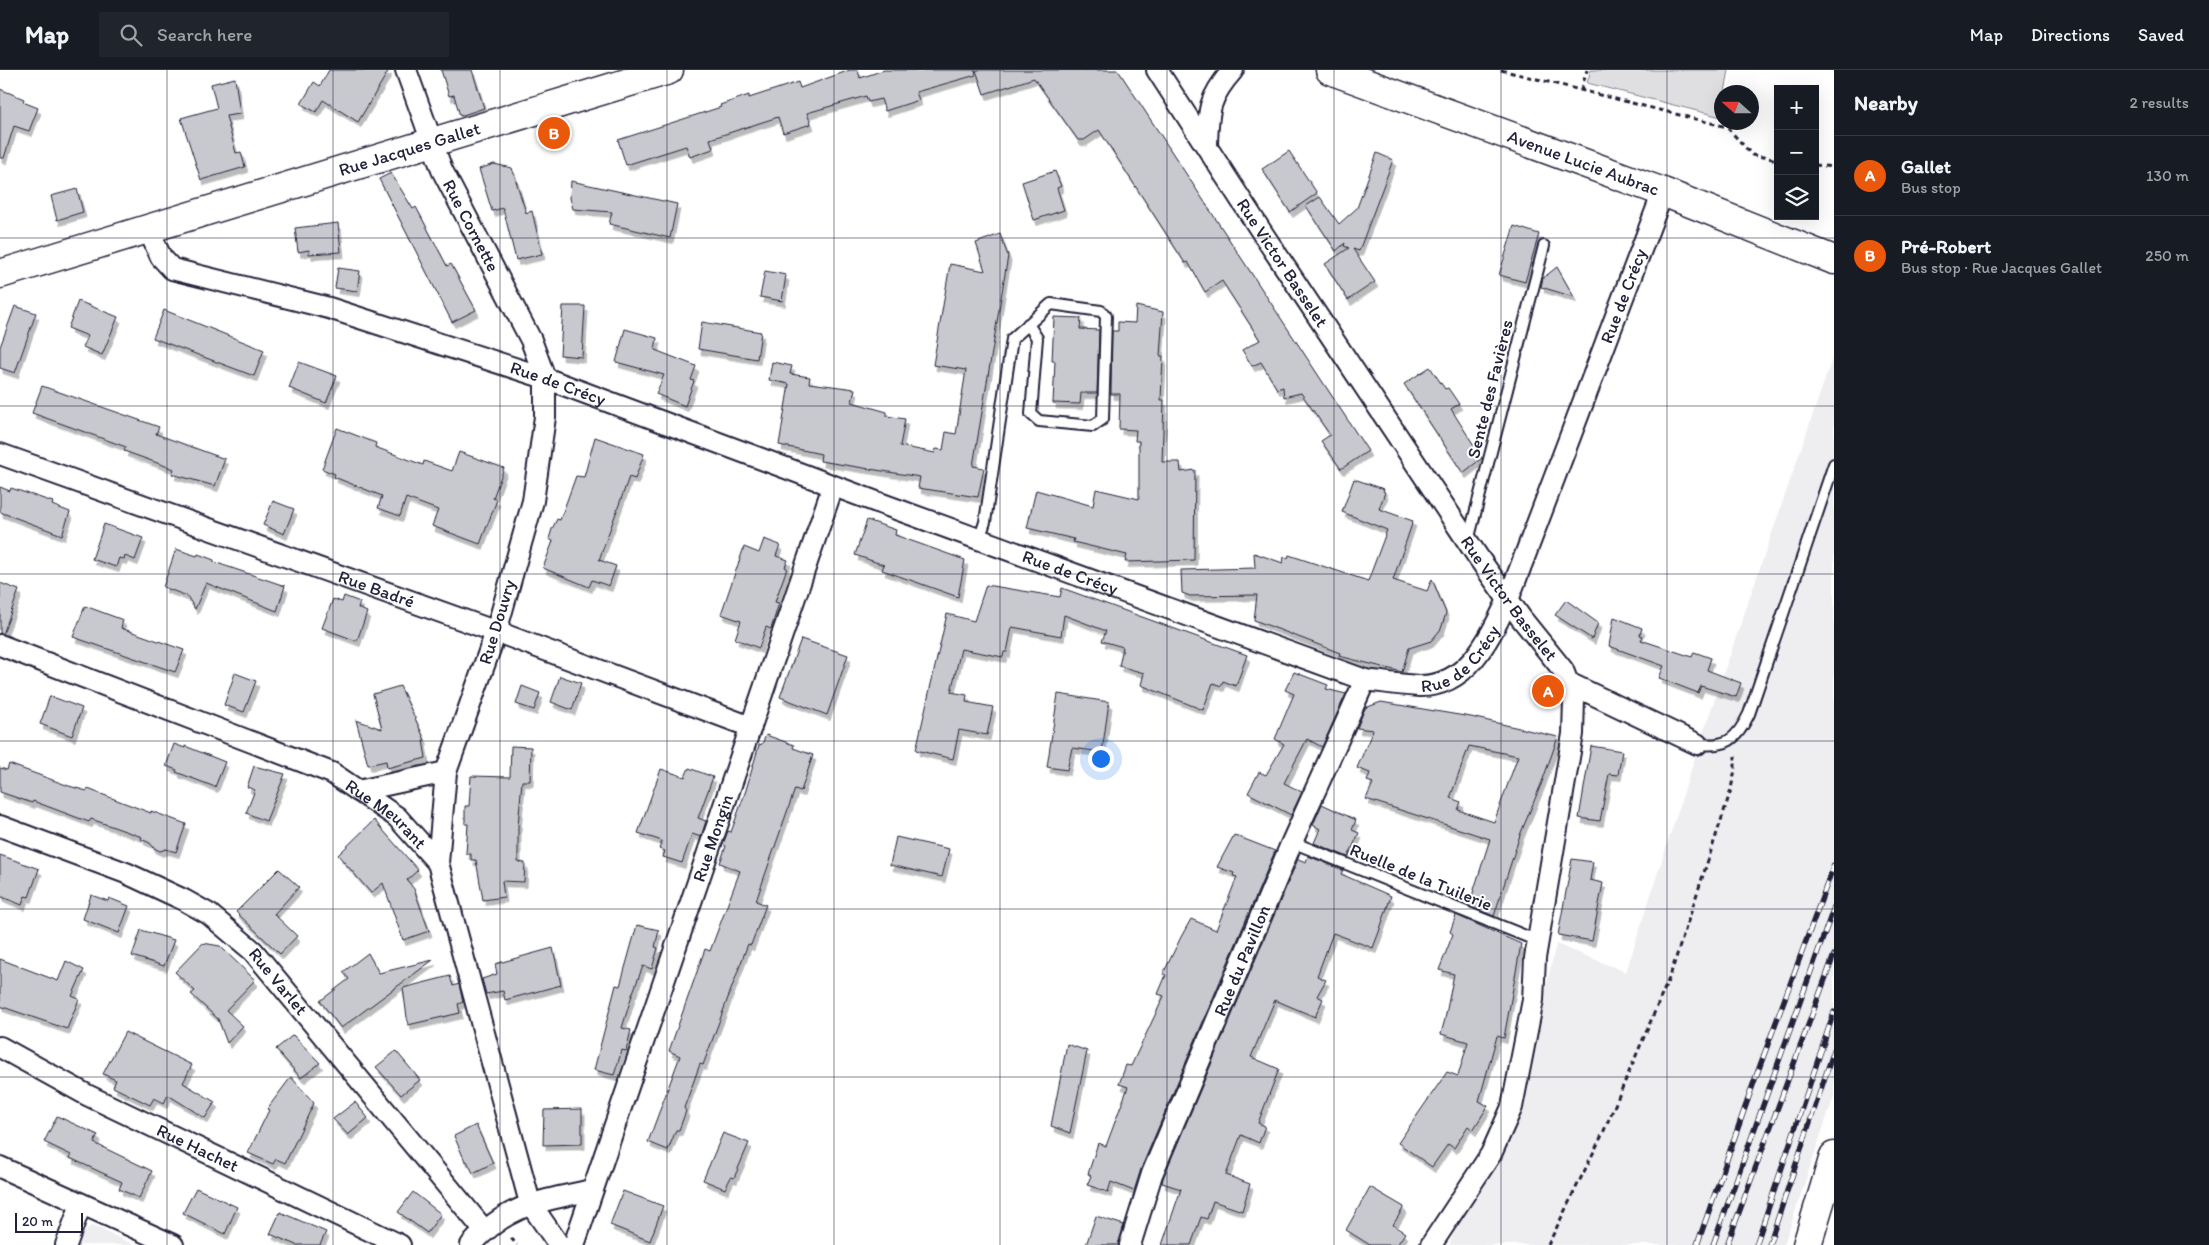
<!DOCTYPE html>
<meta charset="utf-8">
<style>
body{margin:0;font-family:Itim,sans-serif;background:#20242c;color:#f1f3f6}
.controls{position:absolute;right:15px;top:15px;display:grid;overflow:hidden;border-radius:0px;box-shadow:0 5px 20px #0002}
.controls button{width:45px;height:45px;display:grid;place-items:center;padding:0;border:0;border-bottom:1px solid #363941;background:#171b24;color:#f1f3f6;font:25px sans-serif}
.compass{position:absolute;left:1714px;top:15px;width:45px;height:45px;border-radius:50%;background:#171b24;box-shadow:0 5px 20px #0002;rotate:291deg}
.scale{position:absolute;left:15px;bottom:12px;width:68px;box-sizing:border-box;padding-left:5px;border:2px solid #22223b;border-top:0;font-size:14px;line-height:18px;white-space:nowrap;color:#22223b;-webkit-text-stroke:4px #fff;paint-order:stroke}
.you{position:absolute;left:1100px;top:688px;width:18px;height:18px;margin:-12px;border:4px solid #fff;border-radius:50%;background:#1a73e8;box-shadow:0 0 0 8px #1a73e833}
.badge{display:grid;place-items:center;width:32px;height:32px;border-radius:50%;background:#ea580c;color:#fff;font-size:16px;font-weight:700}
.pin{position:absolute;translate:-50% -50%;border:2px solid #fff;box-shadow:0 1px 5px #0006}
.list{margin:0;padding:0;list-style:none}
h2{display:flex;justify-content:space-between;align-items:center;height:65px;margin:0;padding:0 20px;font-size:21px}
h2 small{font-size:16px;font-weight:400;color:#9ea1a6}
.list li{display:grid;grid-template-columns:32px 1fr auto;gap:15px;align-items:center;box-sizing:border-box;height:80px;padding:0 20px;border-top:1px solid #363941}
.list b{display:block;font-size:19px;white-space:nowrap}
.list p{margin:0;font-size:16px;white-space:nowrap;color:#9ea1a6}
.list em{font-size:16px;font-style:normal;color:#9ea1a6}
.icon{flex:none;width:28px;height:28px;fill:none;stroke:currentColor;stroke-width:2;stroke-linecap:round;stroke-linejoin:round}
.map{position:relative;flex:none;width:1834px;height:1175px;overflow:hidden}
header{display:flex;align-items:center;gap:30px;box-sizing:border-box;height:70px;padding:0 25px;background:#171b24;border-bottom:1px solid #363941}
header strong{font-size:24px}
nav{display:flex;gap:28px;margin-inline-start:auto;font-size:18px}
.search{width:350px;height:45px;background:#20242c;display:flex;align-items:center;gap:12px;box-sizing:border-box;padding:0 18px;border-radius:0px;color:#9ea1a6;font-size:19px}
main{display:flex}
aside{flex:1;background:#171b24}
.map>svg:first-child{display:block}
.built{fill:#eeeef1}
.green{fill:#dfdfe2;stroke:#80808e}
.building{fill:#c8c8cf;stroke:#22223b;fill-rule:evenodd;filter:url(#shadow)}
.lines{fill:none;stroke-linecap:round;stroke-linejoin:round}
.service-casing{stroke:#22223b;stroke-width:14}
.minor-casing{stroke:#22223b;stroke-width:24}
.secondary-casing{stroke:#22223b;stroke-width:31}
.path{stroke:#22223b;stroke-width:3;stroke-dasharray:5 4;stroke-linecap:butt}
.service{stroke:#fff;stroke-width:10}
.minor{stroke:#fff;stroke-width:20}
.secondary{stroke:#fff;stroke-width:28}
.rail-casing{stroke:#22223b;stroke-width:5.5}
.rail{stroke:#fff;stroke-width:4;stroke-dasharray:11;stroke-linecap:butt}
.grid{fill:none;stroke:#22223b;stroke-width:1;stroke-opacity:0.55}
.labels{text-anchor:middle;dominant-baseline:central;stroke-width:4;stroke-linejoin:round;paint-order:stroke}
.street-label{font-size:18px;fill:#22223b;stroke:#fff}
</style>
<header>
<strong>Map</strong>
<div class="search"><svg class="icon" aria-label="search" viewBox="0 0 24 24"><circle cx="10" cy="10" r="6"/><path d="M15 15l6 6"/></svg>Search here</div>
<nav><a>Map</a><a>Directions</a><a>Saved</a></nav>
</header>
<main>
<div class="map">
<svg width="1834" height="1175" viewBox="0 0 1834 1175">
<defs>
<filter id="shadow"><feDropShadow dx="3" dy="5.5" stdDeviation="0" flood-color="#0004"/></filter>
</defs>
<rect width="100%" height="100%" fill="#fff"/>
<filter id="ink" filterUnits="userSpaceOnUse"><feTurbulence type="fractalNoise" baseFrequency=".02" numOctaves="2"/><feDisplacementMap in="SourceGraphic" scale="10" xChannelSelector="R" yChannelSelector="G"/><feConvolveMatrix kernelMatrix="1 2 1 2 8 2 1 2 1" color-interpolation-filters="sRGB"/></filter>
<g filter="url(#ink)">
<g class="built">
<polygon points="1834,283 1834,1026 1784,1175 1449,1175 1462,1142 1511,1071 1556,874 1626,902 1699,675"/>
<polygon points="91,1156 98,1158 134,1175 77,1175 81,1164"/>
</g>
<polygon class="green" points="1591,0 1729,0 1725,22 1722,22 1721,47 1587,13"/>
<g class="building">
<polygon points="329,0 389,0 358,52 323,30 316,42 301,34 314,12 320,16"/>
<polygon points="441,0 472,0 484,38 460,46 454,25 449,26"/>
<polygon points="850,0 858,0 860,8 884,0 975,0 976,5 916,22 919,30 885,41 881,29 868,32 866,26 807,43 811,54 783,63 778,47 710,69 713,79 690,87 686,76 626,95 618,70 721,37 720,35 749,25 749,28 798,12 800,18"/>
<polygon points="976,0 1118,0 1368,381 1341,399 1321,371 1330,365 1301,323 1284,327 1283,317 1277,319 1261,292 1252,296 1242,280 1260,270 1242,242 1222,211 1205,222 1188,192 1185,193 1099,60 1084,70 1078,70 1034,8 984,24"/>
<polygon points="235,8 240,44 226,46 236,83 241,82 245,97 201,110 181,48 217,38 211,14"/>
<polygon points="0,19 24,29 23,32 38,38 29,61 14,56 4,88 0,88"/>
<polygon points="1289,81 1317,123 1290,142 1262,99"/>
<polygon points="1377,83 1393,90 1359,181 1353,179 1375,212 1348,230 1325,194 1349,178 1344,176 1345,173 1336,181 1306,136 1320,127 1339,154 1357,138"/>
<polygon points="494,94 512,98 526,143 532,141 542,184 516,190 503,138 492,141 479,99"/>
<polygon points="1055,101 1061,116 1057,118 1064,140 1034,150 1022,112"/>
<polygon points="391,103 413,139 416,137 447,196 451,194 476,240 452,252 379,109"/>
<polygon points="571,111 677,134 670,168 609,154 612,142 573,139 570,128"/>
<polygon points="77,119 83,142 57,150 51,126"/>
<polygon points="338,153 341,182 309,184 309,180 298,182 295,158"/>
<polygon points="1514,156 1539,164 1525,212 1499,205"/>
<polygon points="1000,164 1008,186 973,396 984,398 978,427 918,418 920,407 820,391 821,384 779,375 789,314 769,310 772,292 792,296 790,304 810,307 809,313 855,319 852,332 887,342 887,346 905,349 900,376 935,383 936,379 943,380 946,362 956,364 966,300 933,295 950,194 985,201 976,173"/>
<polygon points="1557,197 1574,227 1541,217 1543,208"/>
<polygon points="338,198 360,201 357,221 335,218"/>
<polygon points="765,201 786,205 782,231 760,227"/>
<polygon points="78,231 118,247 102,285 83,277 88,266 68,258"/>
<polygon points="15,236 36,243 15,303 0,298 0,277"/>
<polygon points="563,236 585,236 582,287 560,285"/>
<polygon points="1136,236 1163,242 1160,286 1163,286 1161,330 1164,330 1162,392 1180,392 1181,402 1195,400 1194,490 1125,492 1127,485 1073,472 1074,469 1027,458 1036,420 1093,436 1096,419 1139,429 1139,371 1135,371 1136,360 1119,359 1120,324 1111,324 1112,261 1118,261 1118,252 1135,253"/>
<polygon points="164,240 264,280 254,306 153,268"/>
<polygon points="1054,247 1081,248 1080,259 1099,260 1097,323 1081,323 1080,334 1053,333 1055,291 1052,291"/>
<polygon points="702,252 761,262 757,289 698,279"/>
<polygon points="625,259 657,268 655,280 696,296 691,310 694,311 685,336 656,324 664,305 616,292"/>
<polygon points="299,292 337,306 326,333 289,318"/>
<polygon points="1430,297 1445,319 1448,318 1459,334 1451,339 1482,388 1463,403 1404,314"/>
<polygon points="42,316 159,357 156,364 225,389 215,416 172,404 174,399 124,381 126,377 32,343"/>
<polygon points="337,358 376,373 375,377 423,395 424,391 452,401 459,382 504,398 493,428 497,430 480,474 432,456 438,440 406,428 400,446 378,438 382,426 334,407 335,404 322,399"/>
<polygon points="595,367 644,384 635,409 629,407 599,490 616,496 609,516 592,510 589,517 543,498 553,471 549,469 552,459 557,449 560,450 576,406 584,407"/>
<polygon points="1354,409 1384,419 1383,421 1385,422 1379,439 1413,451 1393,510 1427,521 1432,509 1446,543 1441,559 1431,571 1409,578 1402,602 1339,586 1340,583 1254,550 1257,525 1190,526 1182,523 1181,500 1255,498 1254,483 1283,493 1284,487 1288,488 1289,485 1368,511 1387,460 1342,442"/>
<polygon points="0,417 10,421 11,418 53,432 52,435 70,442 62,465 0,442"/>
<polygon points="273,431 294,439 284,464 263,455"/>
<polygon points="867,450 896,460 895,465 965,490 958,527 882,500 884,495 855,485"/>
<polygon points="104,454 143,468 135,490 125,486 124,489 119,488 116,497 92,489"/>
<polygon points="764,469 780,475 776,486 788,490 785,497 787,498 775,532 779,533 771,559 766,557 759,578 735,569 741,551 721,544 744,477 759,483"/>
<polygon points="176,479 197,486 198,484 214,490 214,492 285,516 277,541 206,513 195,539 187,526 163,517"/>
<polygon points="0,513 19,520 3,564 0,563"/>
<polygon points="986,515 1060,527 1062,518 1247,585 1236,616 1223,611 1221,616 1213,613 1203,640 1141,615 1144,603 1119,596 1123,577 1102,571 1106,561 1064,545 1061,566 1012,557 1007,582 1004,582 1003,587 961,579 951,622 967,625 966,632 993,637 987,665 959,660 953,689 916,680 947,544 974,551"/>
<polygon points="344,526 360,532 358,538 367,542 357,571 322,558 333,529 342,532"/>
<polygon points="1566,530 1598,553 1592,569 1555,545"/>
<polygon points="85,536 123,550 121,558 184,580 175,602 73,567"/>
<polygon points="1614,547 1642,558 1640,565 1643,566 1641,570 1692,587 1694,582 1711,588 1707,600 1741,613 1736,627 1701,616 1698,623 1659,608 1664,596 1609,576"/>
<polygon points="801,569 848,585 827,645 780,627"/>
<polygon points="1294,602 1328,615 1326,619 1346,624 1322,677 1307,669 1284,713 1302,722 1291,745 1248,723 1259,702 1266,705 1284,674 1275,669 1294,624 1285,620"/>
<polygon points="235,603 256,611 244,642 224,635"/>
<polygon points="560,606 581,613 572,640 551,632"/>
<polygon points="400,616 425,670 423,670 426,688 387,698 386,691 368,695 356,650 382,659 373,624"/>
<polygon points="522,616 540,623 534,640 516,634"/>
<polygon points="1058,624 1109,632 1102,682 1072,678 1067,700 1047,697"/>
<polygon points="50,626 82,638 72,666 40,654"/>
<path d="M1381,632L1471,647L1558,667L1542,712L1520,765L1494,846L1461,833L1465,823L1472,826L1490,769L1366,729L1373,713L1367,711L1370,703L1357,698L1373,660L1357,658L1365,638ZM1469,676L1518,686L1494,752L1458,740L1461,732L1450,728Z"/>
<polygon points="766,665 794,675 793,678 813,685 801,721 795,719 756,831 766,835 751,875 748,874 703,995 700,994 684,1038 686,1041 679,1060 676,1060 668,1080 648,1072 680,986 669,981 705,879 710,881 740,801 720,793 726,776 723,774 728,761 731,762 746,720 759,675 762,674"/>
<polygon points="174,674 185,678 185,676 225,692 215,717 176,702 177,700 166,696"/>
<polygon points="511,676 531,677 530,711 522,711 518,756 518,792 525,793 524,812 502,811 504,827 483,830 476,790 471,790 471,784 466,784 468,754 465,754 465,736 469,736 471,706 510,707"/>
<polygon points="1591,676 1622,681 1618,705 1609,704 1600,751 1579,748"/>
<polygon points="9,694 69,716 87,721 88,719 151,743 151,741 186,754 176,782 166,779 160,781 154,778 150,773 141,769 142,767 91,749 89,752 33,731 32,733 0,722 0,698 7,700"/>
<polygon points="254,696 285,704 266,751 246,743 255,720 247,717"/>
<polygon points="689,698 713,707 698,748 706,751 701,767 692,764 682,793 663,787 665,781 659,779 662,771 638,763 661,699 685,707"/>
<polygon points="1322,734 1356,750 1352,760 1359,763 1348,787 1314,773 1320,759 1313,755"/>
<polygon points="374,750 418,800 407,810 414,819 429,861 403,870 383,813 371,823 338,785"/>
<polygon points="1234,765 1275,781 1141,1099 1134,1121 1111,1112 1108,1122 1087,1115 1091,1106 1088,1104 1098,1073 1106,1076 1128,1017 1119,1014 1126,995 1131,996 1164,926 1158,924 1166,905 1163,904 1181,867 1191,849 1216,860 1237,807 1233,806 1234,803 1217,797"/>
<polygon points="896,767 949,779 942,807 890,795"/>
<polygon points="0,785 39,799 29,827 25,826 22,835 0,826"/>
<polygon points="1308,786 1343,800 1341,804 1391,826 1379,862 1373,878 1333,863 1317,906 1326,910 1317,926 1323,929 1315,947 1275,930 1251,987 1279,999 1258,1053 1265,1056 1259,1073 1241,1065 1226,1105 1250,1114 1242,1141 1213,1131 1207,1149 1201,1147 1191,1175 1162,1175 1181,1119 1162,1113 1163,1108 1298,789 1306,792"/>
<polygon points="1572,789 1593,792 1590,810 1603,813 1592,871 1558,865"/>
<polygon points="279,799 299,817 274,844 297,866 280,884 236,842"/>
<polygon points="91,825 108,831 109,828 129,836 119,863 83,849"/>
<polygon points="1456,845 1521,874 1504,968 1497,966 1479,1031 1488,1036 1473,1060 1468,1056 1454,1078 1448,1074 1432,1097 1398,1073 1447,1002 1458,1006 1468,972 1441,964 1445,949 1454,904 1439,900 1453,864 1450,862"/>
<polygon points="637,855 659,860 655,877 658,878 652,899 643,896 632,925 622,958 631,960 626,981 622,980 614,1005 594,1000 616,915 620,916"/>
<polygon points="141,860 174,870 164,896 132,886"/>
<polygon points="203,873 220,876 255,910 226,940 243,956 227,973 218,949 191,924 195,921 175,902"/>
<polygon points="553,878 561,915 505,930 503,921 486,924 482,909 497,904 495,894"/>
<polygon points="368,883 379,903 433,890 341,958 320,931 349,909 343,902"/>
<polygon points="0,889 58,911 66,891 84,900 72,926 79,929 67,959 0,936"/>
<polygon points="450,906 453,916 459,914 463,932 458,934 460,943 408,955 403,918"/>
<polygon points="125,962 192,995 183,1013 215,1032 205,1048 168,1025 164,1033 154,1028 150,1035 113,1017 116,1010 103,1004"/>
<polygon points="293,965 320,993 301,1008 276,979"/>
<polygon points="1067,974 1087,981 1070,1063 1051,1056"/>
<polygon points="396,981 420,1010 401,1025 376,997"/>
<polygon points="291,1007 314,1033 285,1093 276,1089 273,1094 248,1083 269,1040 267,1039"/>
<polygon points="355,1032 368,1048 348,1065 333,1049"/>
<polygon points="582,1039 582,1074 543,1075 544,1040"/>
<polygon points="57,1046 98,1065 94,1073 152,1101 139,1128 119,1119 122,1112 70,1088 71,1085 44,1072"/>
<polygon points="476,1055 493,1093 473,1103 467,1091 465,1091 454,1066"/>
<polygon points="723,1063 749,1073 734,1108 731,1107 725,1119 703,1110"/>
<polygon points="1370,1117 1404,1137 1393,1155 1405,1163 1397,1175 1370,1175 1346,1160"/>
<polygon points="196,1118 237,1137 225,1164 183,1143"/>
<polygon points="623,1121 663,1136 650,1171 610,1155"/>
<polygon points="413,1122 441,1144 427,1163 398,1142"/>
<polygon points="280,1142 326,1162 320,1175 296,1175 270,1164"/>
<polygon points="1096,1146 1124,1155 1118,1175 1086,1175"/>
</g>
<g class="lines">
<defs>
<g id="service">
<polyline points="979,470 985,452 1012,269 1051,234 1101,241 1106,246 1103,349 1093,356 1039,351 1031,344 1037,268 1028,254"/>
<polyline points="1468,471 1544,176"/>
<path d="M1697,674C1727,677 1736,671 1749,644L1834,394"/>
<polyline points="1292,772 1538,871"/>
</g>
<g id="minor">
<path id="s1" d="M406,0L442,100L531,270L545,308V347L533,431L496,562L446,702L438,793"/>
<path id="s2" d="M1157,0L1263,164L1478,487L1521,548L1563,600L1574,629L1573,664L1535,888L1533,930L1512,1037L1491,1084L1431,1175"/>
<path d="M1207,75C1208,40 1209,27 1233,0"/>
<path id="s3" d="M148,159L161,187L172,199L329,238L545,308L874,431L1365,610C1383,612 1401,615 1419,616C1468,617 1490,567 1508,530L1663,122"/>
<path id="s4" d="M0,384L508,566L751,657"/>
<path id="s5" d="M0,575L332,703L397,747L438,793L530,1133L559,1175"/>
<polyline points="1569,613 1697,674"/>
<polyline points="358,721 446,702"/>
<path id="s6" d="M0,756L126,803L184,830L209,844L253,881L484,1160"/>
<path id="s7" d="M0,977L87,1025L400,1175"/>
<polyline points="0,1097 173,1175"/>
<polyline points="66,1175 81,1134"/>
<path d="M471,1175C508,1134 541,1131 592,1120"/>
<path id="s8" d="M574,1175L833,416"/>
<path id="s9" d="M1130,1175L1152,1104L1292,772L1365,610"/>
</g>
<g id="secondary">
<path id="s10" d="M1330,0L1663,122L1834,190"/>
<path id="s11" d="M0,204L669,0"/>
<polyline points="1807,1175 1834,1086"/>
</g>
</defs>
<use href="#service" class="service-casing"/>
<use href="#minor" class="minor-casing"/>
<use href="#secondary" class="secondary-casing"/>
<g class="path">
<polyline points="1501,0 1727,57 1752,85 1778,90"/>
<polyline points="1581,20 1587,0"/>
<polyline points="1815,95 1834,97"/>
<polyline points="511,1168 517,1175"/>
<polyline points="1548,1175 1603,1063 1670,906 1730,723 1735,700 1735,686"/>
</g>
<use href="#service" class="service"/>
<use href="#minor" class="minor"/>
<use href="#secondary" class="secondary"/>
<defs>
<g id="rail">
<polyline points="1697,1175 1754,1012 1834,795"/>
<polyline points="1713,1175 1834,837"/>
<polyline points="1727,1175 1834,885"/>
<polyline points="1756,1175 1834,942"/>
<polyline points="1769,1175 1834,980"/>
</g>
</defs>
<use href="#rail" class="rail-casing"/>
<use href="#rail" class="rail"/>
</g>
</g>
<path class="grid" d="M167,0V1175M333,0V1175M500,0V1175M667,0V1175M834,0V1175M1000,0V1175M1167,0V1175M1334,0V1175M1501,0V1175M1667,0V1175M0,168H1834M0,336H1834M0,504H1834M0,671H1834M0,839H1834M0,1007H1834"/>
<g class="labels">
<g class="street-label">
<text stroke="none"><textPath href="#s11" startOffset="428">Rue Jacques Gallet</textPath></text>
<text stroke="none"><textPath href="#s10" startOffset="270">Avenue Lucie Aubrac</textPath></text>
<text stroke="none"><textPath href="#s1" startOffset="169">Rue Cornette</textPath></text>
<text stroke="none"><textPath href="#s2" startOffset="230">Rue Victor Basselet</textPath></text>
<text stroke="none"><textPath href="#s3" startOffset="1821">Rue de Crécy</textPath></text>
<text stroke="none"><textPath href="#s3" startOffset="450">Rue de Crécy</textPath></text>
<text transform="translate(1490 319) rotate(-76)">Sente des Favières</text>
<text stroke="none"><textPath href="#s3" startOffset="996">Rue de Crécy</textPath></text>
<text stroke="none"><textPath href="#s4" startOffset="400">Rue Badré</textPath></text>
<text stroke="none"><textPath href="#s2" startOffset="635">Rue Victor Basselet</textPath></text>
<text transform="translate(497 552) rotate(-73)">Rue Douvry</text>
<text stroke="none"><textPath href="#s3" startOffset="1416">Rue de Crécy</textPath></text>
<text stroke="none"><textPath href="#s5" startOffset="424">Rue Meurant</textPath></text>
<text stroke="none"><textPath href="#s8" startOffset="430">Rue Mongin</textPath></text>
<text transform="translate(1421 807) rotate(22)">Ruelle de la Tuilerie</text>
<text stroke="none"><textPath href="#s9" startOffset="306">Rue du Pavillon</textPath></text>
<text stroke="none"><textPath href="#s6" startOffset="324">Rue Varlet</textPath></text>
<text stroke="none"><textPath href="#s7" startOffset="222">Rue Hachet</textPath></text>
</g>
</g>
</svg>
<div class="controls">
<button>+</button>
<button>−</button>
<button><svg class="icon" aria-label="layers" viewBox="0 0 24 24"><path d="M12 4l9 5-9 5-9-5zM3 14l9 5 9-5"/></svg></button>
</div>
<svg class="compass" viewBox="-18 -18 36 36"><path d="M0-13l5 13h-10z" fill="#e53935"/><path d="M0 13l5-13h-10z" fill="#9ea1a6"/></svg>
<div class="scale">20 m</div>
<div class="you"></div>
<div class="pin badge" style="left:1548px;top:621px">A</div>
<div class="pin badge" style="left:554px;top:63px">B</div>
</div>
<aside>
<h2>Nearby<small>2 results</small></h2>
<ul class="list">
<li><span class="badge">A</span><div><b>Gallet</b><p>Bus stop</p></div><em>130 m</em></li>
<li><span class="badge">B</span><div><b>Pré-Robert</b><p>Bus stop · Rue Jacques Gallet</p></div><em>250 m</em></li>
</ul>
</aside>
</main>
